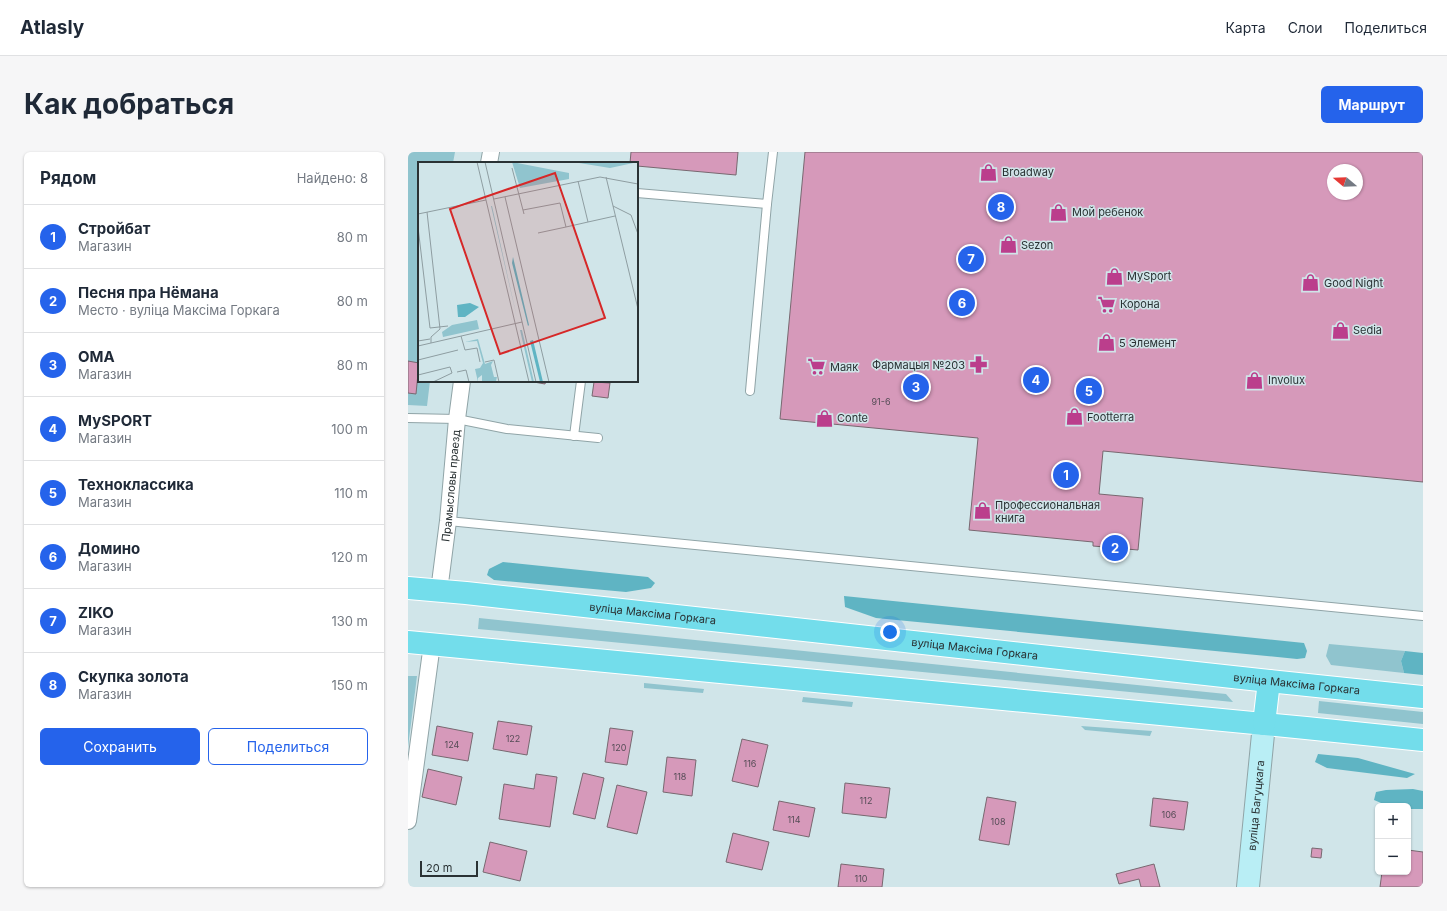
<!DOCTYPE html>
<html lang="ru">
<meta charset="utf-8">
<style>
body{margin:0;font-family:Inter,sans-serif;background:#f6f6f7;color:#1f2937}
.controls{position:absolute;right:12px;bottom:12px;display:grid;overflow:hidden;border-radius:6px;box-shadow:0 1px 3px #0004}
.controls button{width:36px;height:36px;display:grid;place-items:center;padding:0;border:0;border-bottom:1px solid #e0e1e3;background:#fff;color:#1f2937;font:20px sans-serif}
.compass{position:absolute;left:919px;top:12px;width:36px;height:36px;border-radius:50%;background:#fff;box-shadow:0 1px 3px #0004;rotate:289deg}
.scale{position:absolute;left:12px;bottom:10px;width:58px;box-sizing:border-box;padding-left:4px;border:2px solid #2a3234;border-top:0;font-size:11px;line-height:14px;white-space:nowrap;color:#2a3234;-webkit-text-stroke:3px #d0e5e9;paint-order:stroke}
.you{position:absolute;left:482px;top:480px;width:14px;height:14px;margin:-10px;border:3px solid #fff;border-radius:50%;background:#1a73e8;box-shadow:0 0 0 6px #1a73e833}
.badge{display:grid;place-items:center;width:26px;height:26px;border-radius:50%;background:#2563eb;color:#fff;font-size:13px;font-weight:700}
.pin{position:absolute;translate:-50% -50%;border:2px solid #fff;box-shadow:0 1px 4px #0006}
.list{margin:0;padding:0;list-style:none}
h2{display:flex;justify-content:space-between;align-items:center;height:52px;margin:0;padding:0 16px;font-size:17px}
h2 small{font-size:13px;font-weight:400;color:#747a83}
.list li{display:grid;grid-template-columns:26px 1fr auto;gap:12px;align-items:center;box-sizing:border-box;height:64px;padding:0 16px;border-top:1px solid #e0e1e3}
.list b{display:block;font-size:15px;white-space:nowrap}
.list p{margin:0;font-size:13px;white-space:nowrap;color:#747a83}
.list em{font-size:13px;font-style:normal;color:#747a83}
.actions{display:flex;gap:8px;padding:12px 16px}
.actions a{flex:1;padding:9px 0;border:1px solid #2563eb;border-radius:6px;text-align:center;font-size:14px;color:#2563eb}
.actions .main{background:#2563eb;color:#fff}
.map{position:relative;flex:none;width:1015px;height:735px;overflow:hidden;border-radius:6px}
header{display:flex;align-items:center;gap:24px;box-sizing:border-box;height:56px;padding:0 20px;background:#fff;border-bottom:1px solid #e0e1e3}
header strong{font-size:19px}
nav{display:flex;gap:22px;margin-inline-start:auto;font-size:14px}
.intro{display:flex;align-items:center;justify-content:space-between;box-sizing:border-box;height:96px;padding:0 24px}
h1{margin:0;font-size:28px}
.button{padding:10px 18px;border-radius:6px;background:#2563eb;color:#fff;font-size:14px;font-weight:700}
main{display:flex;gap:24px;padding:0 24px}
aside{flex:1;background:#fff;border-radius:6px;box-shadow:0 1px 3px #0004}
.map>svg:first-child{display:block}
.green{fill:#90c4ce}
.forest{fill:#5fb4c3}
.building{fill:#d699ba;stroke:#786870;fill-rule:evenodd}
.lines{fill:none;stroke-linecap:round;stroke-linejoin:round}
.lane-casing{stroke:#90a4a7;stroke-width:10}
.street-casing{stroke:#90a4a7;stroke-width:18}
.secondary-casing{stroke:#90a4a7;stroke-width:24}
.primary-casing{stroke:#fff;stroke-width:24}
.lane{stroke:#fff;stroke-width:8}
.street{stroke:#fff;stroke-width:16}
.secondary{stroke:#b9eef5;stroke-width:22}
.primary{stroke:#73ddeb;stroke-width:22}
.labels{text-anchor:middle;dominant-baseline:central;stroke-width:3;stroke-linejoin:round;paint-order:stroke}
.number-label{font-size:9px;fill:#554c56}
.poi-label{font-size:11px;fill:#2a3234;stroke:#d0e5e9;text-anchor:start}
.street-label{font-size:11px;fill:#2a3234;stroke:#d0e5e9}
.inset-road{fill:none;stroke:#8e9da1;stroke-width:1}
.view{fill:#d62828;fill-opacity:0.15;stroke:#d62828;stroke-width:2}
.inset-edge{fill:none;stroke:#2a3234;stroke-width:2}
</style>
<header>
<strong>Atlasly</strong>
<nav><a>Карта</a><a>Слои</a><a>Поделиться</a></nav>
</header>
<div class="intro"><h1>Как добраться</h1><a class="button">Маршрут</a></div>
<main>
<aside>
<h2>Рядом<small>Найдено: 8</small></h2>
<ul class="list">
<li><span class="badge">1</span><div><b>Стройбат</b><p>Магазин</p></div><em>80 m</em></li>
<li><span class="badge">2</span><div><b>Песня пра Нёмана</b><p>Место · вуліца Максіма Горкага</p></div><em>80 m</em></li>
<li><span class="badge">3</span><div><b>OMA</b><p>Магазин</p></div><em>80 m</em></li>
<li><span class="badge">4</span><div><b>MySPORT</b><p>Магазин</p></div><em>100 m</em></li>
<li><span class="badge">5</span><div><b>Техноклассика</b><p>Магазин</p></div><em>110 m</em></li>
<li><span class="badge">6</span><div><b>Домино</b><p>Магазин</p></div><em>120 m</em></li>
<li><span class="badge">7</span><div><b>ZIKO</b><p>Магазин</p></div><em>130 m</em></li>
<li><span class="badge">8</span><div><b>Скупка золота</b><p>Магазин</p></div><em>150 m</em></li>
</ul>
<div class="actions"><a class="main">Сохранить</a><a>Поделиться</a></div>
</aside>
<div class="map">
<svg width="1015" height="735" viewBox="0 0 1015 735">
<rect width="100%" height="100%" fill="#d0e5e9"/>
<g class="green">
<polygon points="0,0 47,0 45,11 11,11 11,229 22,229 19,254 0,253"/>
<polygon points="71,466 818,542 825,550 70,477"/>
<polygon points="921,492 997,499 993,509 996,521 923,513 918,504"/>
<polygon points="0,524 9,524 0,595"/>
<polygon points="236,531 296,537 295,541 236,536"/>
<polygon points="395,545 445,550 444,555 394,550"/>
<polygon points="911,549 1015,560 1015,572 910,561"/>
<polygon points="673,574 744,579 742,584 677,578"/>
</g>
<g class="forest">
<polygon points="95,410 240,425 247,431 243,436 218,440 86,428 79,423 81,417"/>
<polygon points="436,444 896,491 899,499 897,506 889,507 468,466 437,455"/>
<polygon points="997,499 1015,501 1015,523 996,521 993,509"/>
<polygon points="910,602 950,606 1007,622 999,626 919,616 907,610"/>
<polygon points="1005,637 1015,639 1015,657 1000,657 1000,654 980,654 966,648 968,640 978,638"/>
</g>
<g class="building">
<polygon points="223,0 330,0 328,23 229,14 229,11 222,11"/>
<path d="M397,0H1015V330L695,299L691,342L735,346L730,398L685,394V390L561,378L570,286L372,267ZM925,18H949V42H925Z"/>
<polygon points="0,209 11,211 8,242 0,241"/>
<polygon points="120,229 138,229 137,232"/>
<polygon points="186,230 202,231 200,246 184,244"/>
<polygon points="90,569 124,574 119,603 85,597"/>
<polygon points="29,574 65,581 60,609 24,603"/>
<polygon points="202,576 225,579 219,613 197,610"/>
<polygon points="334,587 360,593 350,635 324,629"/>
<polygon points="259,605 288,608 284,644 255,640"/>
<polygon points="20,617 54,625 48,653 14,645"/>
<polygon points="175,621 196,626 187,667 165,662"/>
<polygon points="128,622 149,625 142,675 91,667 96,632 126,637"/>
<polygon points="437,631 482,636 478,666 434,661"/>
<polygon points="209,633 239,640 229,682 199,675"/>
<polygon points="579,645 608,650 601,693 571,688"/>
<polygon points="745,646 780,650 776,678 742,674"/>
<polygon points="371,649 407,656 401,685 365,678"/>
<polygon points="325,681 361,690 354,718 318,710"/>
<polygon points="82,690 119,699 112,729 75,720"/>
<polygon points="904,696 914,697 913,706 903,705"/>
<polygon points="1000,698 1015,700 1015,735 972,735 974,720 1000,720"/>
<polygon points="433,712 476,717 474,735 430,735"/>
<polygon points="746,712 752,735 733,735 731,727 711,732 708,722"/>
</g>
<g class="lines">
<defs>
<g id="lane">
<polyline points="229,41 359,52 365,0"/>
<polyline points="342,239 359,52"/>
<polyline points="0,266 49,267 99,277 190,286"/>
<polyline points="166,284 173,229"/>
<polyline points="40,369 1015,464"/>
</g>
<g id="street">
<polyline points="81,11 83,0"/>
<path id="s1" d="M31,439L40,369L49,267L54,229"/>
<polyline points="0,669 24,492"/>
</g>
<g id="secondary">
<path id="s2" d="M840,735L856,572"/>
</g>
<g id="primary">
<path id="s3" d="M0,436L58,441L861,529L1015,545"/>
<polyline points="0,490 898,576 1015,588"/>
<polyline points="856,572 861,529"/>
</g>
</defs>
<use href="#lane" class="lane-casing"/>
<use href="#street" class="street-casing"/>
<use href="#secondary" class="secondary-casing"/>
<use href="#primary" class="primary-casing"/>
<use href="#lane" class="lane"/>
<use href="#street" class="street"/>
<use href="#secondary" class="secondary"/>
<use href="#primary" class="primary"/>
</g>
<defs>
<symbol id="shop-bare" viewBox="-9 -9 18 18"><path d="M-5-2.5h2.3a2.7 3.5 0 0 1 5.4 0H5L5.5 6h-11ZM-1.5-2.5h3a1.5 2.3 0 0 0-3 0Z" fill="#bb3e8c" stroke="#d0e5e9" stroke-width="2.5" paint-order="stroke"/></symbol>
<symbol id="supermarket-bare" viewBox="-9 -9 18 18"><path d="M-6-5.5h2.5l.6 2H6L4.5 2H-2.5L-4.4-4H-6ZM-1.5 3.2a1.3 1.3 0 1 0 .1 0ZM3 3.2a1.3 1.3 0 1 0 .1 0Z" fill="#bb3e8c" stroke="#d0e5e9" stroke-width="2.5" paint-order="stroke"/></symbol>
<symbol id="pharmacy-bare" viewBox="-9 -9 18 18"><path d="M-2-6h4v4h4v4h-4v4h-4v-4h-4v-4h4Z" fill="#bb3e8c" stroke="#d0e5e9" stroke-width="2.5" paint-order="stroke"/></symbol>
</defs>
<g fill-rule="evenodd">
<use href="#shop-bare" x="568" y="8" width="25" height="25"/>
<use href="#shop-bare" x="638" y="48" width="25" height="25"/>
<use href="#shop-bare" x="588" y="80" width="25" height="25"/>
<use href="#shop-bare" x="694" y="112" width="25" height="25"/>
<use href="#shop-bare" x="890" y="118" width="25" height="25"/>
<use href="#supermarket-bare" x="686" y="140" width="25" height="25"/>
<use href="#shop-bare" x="920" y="166" width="25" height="25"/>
<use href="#shop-bare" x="686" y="178" width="25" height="25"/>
<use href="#pharmacy-bare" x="558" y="200" width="25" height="25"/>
<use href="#supermarket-bare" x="396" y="202" width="25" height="25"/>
<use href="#shop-bare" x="834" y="216" width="25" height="25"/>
<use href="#shop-bare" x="654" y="252" width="25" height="25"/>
<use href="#shop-bare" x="404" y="254" width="25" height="25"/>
<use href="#shop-bare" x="562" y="346" width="25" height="25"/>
</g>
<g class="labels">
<g class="number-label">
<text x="473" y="249">91-6</text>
<text x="105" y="586">122</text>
<text x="44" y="592">124</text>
<text x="211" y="595">120</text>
<text x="342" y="611">116</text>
<text x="272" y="624">118</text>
<text x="458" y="648">112</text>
<text x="761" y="662">106</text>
<text x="386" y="667">114</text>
<text x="590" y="669">108</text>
<text x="453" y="726">110</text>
</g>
<g class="poi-label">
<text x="594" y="20">Broadway</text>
<text x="664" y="60">Мой ребенок</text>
<text x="613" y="93">Sezon</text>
<text x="719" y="124">MySport</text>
<text x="916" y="131">Good Night</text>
<text x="712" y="152">Корона</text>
<text x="945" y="178">Sedia</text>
<text x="711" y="191">5 Элемент</text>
<text x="557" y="213" text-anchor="end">Фармацыя №203</text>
<text x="422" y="215">Маяк</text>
<text x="860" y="228">Involux</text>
<text x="679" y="265">Footterra</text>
<text x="429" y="266">Conte</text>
<text x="587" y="353">Профессиональная<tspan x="587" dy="13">книга</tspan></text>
</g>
<g class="street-label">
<text stroke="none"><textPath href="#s1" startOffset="106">Прамысловы праезд</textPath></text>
<text stroke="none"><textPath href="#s3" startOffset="246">вуліца Максіма Горкага</textPath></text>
<text stroke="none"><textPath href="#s3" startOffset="570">вуліца Максіма Горкага</textPath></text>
<text stroke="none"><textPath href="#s3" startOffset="894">вуліца Максіма Горкага</textPath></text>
<text stroke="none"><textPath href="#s2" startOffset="82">вуліца Багуцкага</textPath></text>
</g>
</g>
<g transform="translate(10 10)">
<rect width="220" height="220" fill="#d0e5e9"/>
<path d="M94,0L151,11V17L102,26ZM155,0L184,1L220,0L192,6ZM73,44H74L99,156ZM59,158L61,167L25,175L24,170L34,163ZM102,168H104L116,220H114ZM60,177L67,202L75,199L73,203L76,215H79L78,219L64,220V213L60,216V220L57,207L62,206L65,201L59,179L47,180Z" fill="#90c4ce"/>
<path d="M95,95L111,163L110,164L94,101ZM52,141L61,145L47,155H40L39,143ZM115,178L125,220H122L112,179Z" fill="#5fb4c3"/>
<path class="inset-road" d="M59,0L111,220M67,0L118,220M94,6L106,52M188,15L220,147M160,19L170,60L197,54M87,35L131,220M76,37L182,15L220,22M195,44L213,53L220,72M105,48L142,41L148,65L170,60M9,50L22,167L13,175V181M0,52L68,38M0,65L12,166L30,164M120,71L148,65M43,174L47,188L59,186L62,200M0,179L12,177M0,184L104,160M0,198L40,188M67,200L76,198L81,220M39,210L48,208L51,220M0,213L32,205L34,211L15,220"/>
<path class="view" d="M137,11L187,156L82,192L32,47Z"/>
<rect width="220" height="220" class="inset-edge"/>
</g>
</svg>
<div class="controls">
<button>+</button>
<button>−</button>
</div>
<svg class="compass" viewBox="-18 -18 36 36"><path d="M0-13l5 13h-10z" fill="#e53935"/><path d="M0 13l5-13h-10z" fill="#747a83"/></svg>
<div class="scale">20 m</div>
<div class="you"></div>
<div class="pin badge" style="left:658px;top:323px">1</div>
<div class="pin badge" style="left:707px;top:396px">2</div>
<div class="pin badge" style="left:508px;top:235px">3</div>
<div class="pin badge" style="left:628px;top:228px">4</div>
<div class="pin badge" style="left:681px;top:239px">5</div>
<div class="pin badge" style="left:554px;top:151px">6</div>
<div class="pin badge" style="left:563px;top:107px">7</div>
<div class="pin badge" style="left:593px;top:55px">8</div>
</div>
</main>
